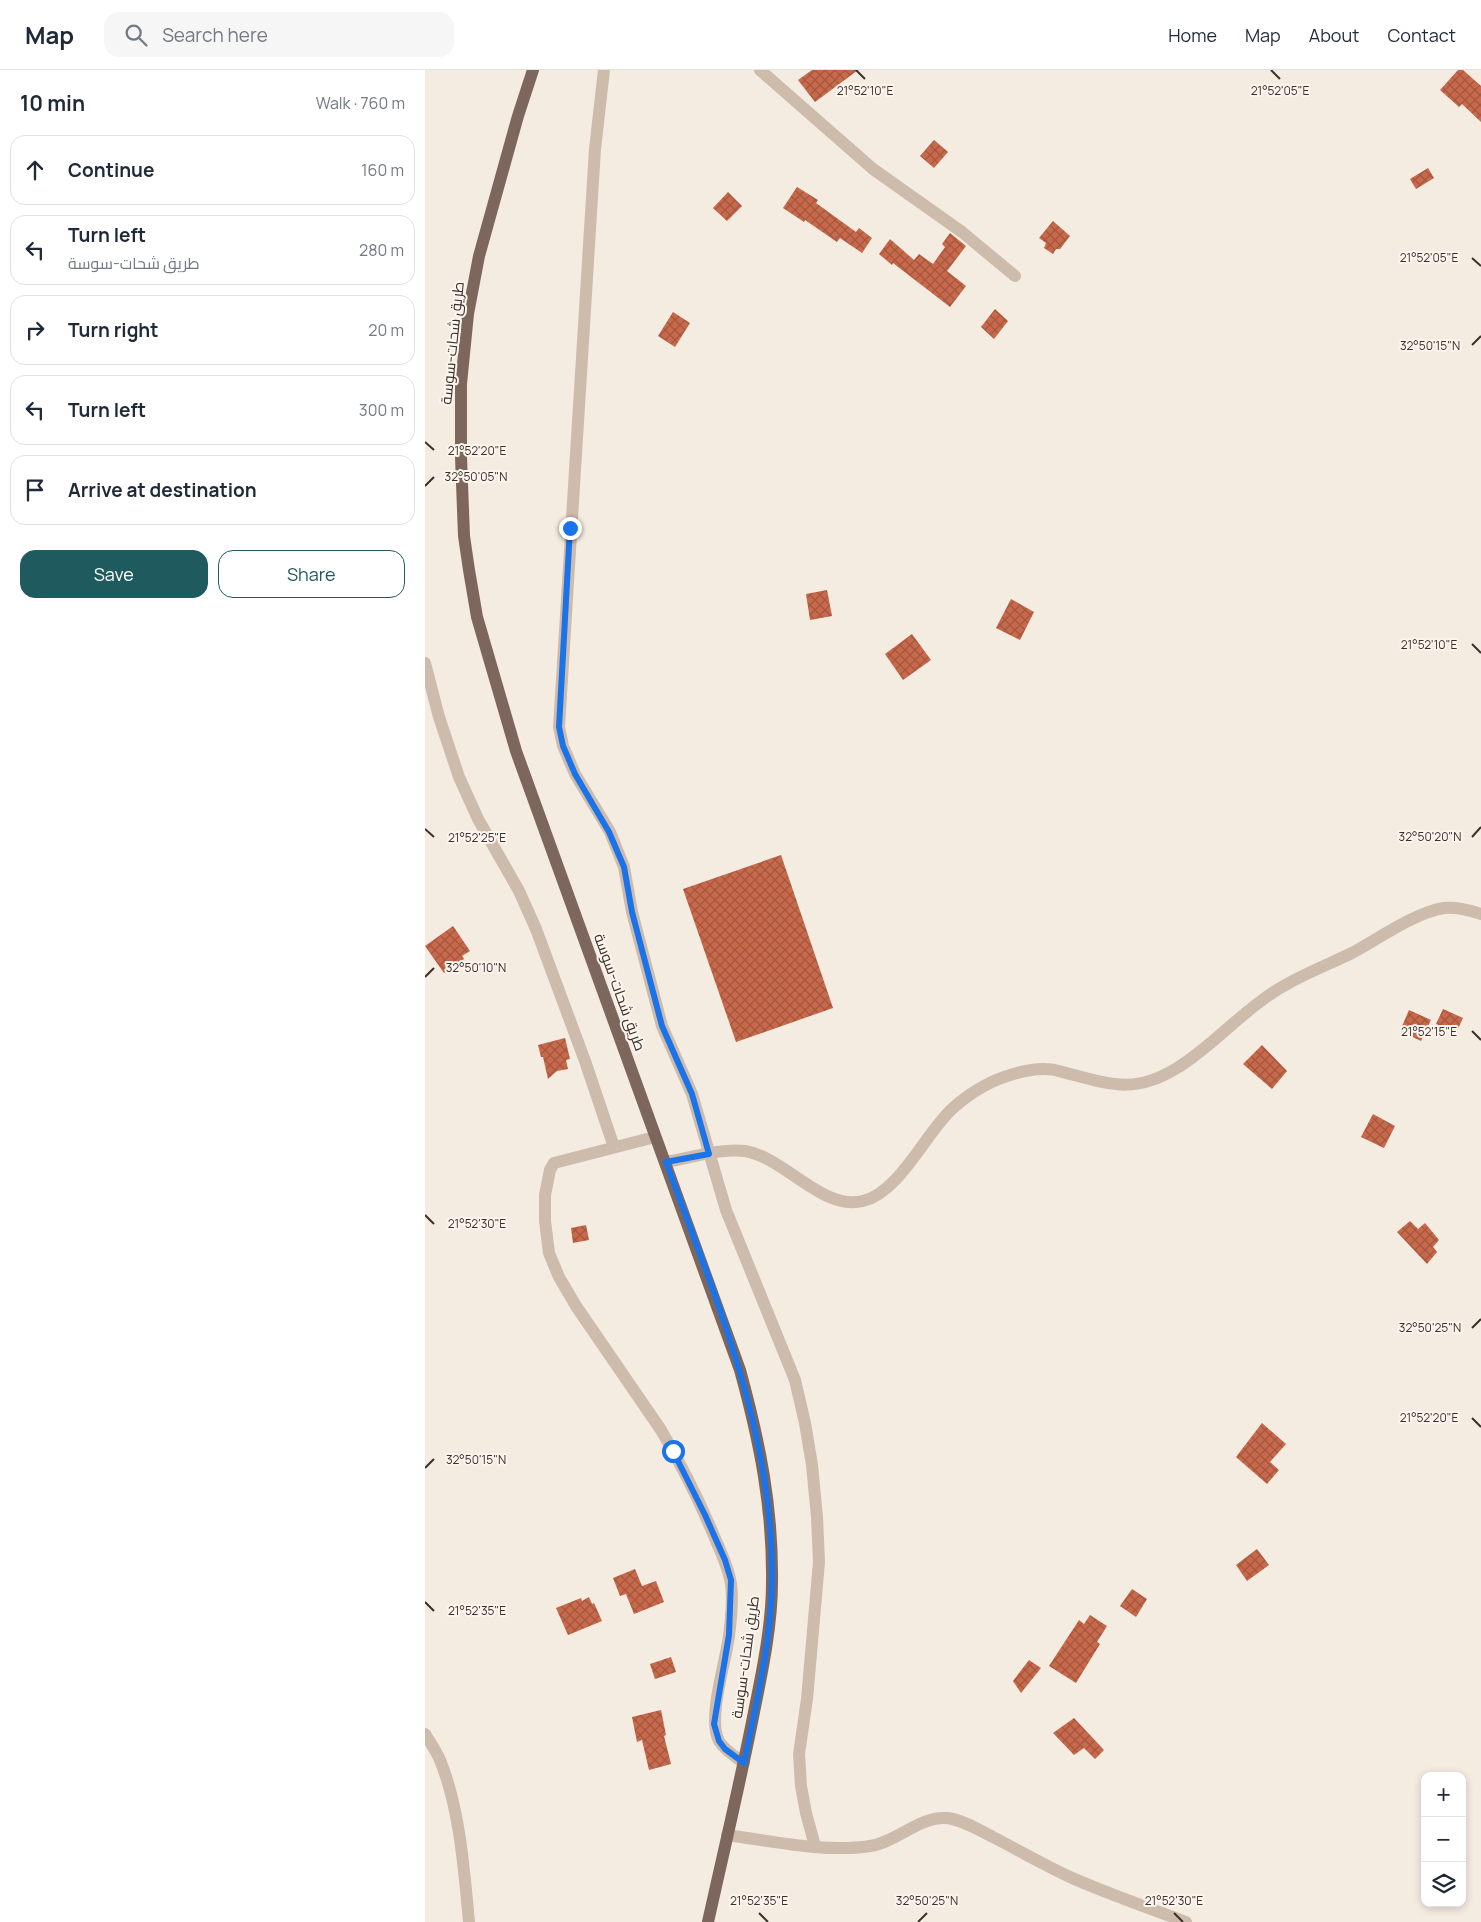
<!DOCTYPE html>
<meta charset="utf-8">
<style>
body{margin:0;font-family:Manrope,Cairo,sans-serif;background:#f6f6f7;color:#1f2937}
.controls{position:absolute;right:15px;bottom:15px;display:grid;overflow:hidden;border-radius:10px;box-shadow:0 2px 8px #0003}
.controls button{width:45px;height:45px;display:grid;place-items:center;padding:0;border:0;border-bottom:1px solid #e0e1e3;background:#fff;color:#1f2937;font:25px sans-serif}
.stop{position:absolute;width:15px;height:15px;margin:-11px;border:4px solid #1a73e8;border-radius:50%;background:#fff}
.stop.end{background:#1a73e8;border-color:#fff;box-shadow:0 1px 5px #0008}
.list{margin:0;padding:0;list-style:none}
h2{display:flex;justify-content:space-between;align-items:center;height:65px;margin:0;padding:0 20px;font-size:21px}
h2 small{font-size:16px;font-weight:400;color:#747a83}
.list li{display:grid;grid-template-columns:32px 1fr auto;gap:15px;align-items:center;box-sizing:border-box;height:70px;margin:0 10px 10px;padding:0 10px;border:1px solid #e0e1e3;border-radius:15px}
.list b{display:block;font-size:19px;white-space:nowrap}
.list p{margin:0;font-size:16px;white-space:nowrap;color:#747a83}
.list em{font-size:16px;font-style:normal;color:#747a83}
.actions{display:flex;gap:10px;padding:15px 20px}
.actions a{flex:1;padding:11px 0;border:1px solid #1f5a5e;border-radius:15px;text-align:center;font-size:18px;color:#1f5a5e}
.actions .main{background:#1f5a5e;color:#fff}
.icon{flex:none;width:28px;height:28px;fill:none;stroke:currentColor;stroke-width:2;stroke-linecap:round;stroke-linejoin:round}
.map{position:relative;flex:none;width:1056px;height:1852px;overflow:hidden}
header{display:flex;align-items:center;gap:30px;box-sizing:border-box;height:70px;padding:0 25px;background:#fff;border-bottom:1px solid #e0e1e3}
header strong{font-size:24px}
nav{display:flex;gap:28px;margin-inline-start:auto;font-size:18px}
.search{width:350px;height:45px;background:#f6f6f7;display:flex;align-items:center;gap:12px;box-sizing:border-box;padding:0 18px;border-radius:15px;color:#747a83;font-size:19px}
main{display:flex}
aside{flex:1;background:#fff}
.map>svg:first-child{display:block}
.building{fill:url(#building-cross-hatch)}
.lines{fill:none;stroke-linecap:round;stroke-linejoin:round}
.street{stroke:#cdbbac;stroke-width:12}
.primary{stroke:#7d675c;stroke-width:12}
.route{stroke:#1a73e8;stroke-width:6}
.ticks{fill:none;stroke:#3b302b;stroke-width:2}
.labels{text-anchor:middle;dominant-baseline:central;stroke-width:4;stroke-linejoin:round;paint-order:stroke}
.street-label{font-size:15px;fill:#3b302b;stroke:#fbf5ee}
.ticks-label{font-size:12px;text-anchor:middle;fill:#3b302b;stroke:#fbf5ee;stroke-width:4;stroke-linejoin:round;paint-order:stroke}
</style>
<header>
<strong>Map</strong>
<div class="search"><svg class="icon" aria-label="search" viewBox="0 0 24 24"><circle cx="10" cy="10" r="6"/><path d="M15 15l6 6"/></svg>Search here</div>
<nav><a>Home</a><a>Map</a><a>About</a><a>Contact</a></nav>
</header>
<main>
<aside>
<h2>10 min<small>Walk · 760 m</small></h2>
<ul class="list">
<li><svg class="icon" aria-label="ahead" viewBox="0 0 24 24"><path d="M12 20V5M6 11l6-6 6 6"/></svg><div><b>Continue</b></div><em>160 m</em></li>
<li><svg class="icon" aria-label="left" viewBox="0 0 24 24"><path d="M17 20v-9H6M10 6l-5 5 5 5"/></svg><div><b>Turn left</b><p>طريق شحات-سوسة</p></div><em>280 m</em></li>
<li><svg class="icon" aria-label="right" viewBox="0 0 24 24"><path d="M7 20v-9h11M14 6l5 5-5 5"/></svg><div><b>Turn right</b></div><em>20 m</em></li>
<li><svg class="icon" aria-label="left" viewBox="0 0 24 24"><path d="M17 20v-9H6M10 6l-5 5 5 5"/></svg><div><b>Turn left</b></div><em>300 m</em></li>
<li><svg class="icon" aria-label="arrive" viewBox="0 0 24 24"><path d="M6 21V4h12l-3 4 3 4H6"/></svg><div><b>Arrive at destination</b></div></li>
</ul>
<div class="actions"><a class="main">Save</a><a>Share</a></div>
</aside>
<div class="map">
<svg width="1056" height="1852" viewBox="0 0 1056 1852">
<defs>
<pattern id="building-cross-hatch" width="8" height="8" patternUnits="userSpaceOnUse" patternTransform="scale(1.25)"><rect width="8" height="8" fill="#c8694b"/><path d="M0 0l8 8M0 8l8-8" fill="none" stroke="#a4573f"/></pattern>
</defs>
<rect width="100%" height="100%" fill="#f4ebe1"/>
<g class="building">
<polygon points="387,0 433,0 390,32 373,10"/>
<polygon points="1033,0 1038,0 1056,16 1056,52 1037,34 1034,37 1015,20"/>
<polygon points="509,70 523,82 509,98 495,86"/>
<polygon points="1003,98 1009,108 991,119 985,109"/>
<polygon points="372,117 393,130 391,133 431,162 434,158 447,168 437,183 415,168 412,172 380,150 379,152 358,138"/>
<polygon points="303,122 317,136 302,151 288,138"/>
<polygon points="628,151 645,166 635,179 631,179 628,184 619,178 621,173 614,168"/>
<polygon points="525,163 541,176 522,201 541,216 525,237 468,193 467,195 454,184 465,169 489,190 494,184 508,194 520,177 517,174"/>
<polygon points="570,239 583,251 569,269 556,257"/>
<polygon points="248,242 265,253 250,277 233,266"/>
<polygon points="402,520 407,546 385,550 381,524"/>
<polygon points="586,529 609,542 595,570 571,558"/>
<polygon points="487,564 506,590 478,610 460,584"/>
<polygon points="356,785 408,938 311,972 258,819"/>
<polygon points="28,856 45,881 37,886 39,889 19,903 0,876"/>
<polygon points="1018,939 1038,948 1031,963 1011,954"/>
<polygon points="984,940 1006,950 996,971 975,961"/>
<polygon points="140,968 145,989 141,990 143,999 132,1001 123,1009 118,987 116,987 113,975"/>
<polygon points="837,975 862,1001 847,1019 818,994"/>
<polygon points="948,1044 970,1056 959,1078 936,1067"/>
<polygon points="985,1151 993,1159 1000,1153 1014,1170 1008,1177 1012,1182 1002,1194 972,1162"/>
<polygon points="161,1155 164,1170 148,1173 146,1158"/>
<polygon points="837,1353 861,1374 845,1392 854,1400 842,1414 811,1387"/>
<polygon points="832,1479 844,1495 822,1511 811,1495"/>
<polygon points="210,1499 217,1516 231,1511 239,1532 209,1544 201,1524 195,1526 188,1508"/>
<polygon points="707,1519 722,1529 711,1547 695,1536"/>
<polygon points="164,1527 167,1534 169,1533 177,1551 143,1565 131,1538 156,1528 157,1531"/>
<polygon points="665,1545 682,1556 672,1572 675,1574 651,1613 624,1596 654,1550 659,1554"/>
<polygon points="246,1587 251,1602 230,1609 225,1594"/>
<polygon points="604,1590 616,1598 596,1623 588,1611"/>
<polygon points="236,1640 241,1665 239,1666 246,1694 224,1700 217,1670 212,1672 207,1647"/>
<polygon points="649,1648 679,1680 670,1689 659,1678 649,1685 628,1663"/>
</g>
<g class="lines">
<g class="street">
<polyline points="179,0 170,79 134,657 138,676 150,704 185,762 199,797 207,842 237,956 267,1024 301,1140 370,1310 380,1353 387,1395 392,1447 394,1492 382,1629 374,1684 376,1716 381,1743 390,1776"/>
<polyline points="335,0 448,99 537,162 590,206"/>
<polyline points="0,593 14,647 34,707 53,749 94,821 111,859 160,991 189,1077"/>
<path d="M230,1067L129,1093L125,1100L120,1125V1151L124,1183L134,1207L151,1236L236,1360C256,1394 274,1430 289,1466C295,1480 302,1494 305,1509C309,1524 306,1550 304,1566C301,1591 282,1649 294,1671C299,1680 311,1687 319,1693"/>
<path d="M241,1092C265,1088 296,1078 320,1081C359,1087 397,1141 438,1131C475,1122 501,1062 528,1038C537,1030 548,1022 559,1016C575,1007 603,998 621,999C630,999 640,1003 649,1005C690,1016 713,1022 752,998C782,980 807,952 836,931C863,910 896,898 927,883C953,869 991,842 1019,838C1032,837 1044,840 1056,844"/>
<path d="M0,1664C5,1672 11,1681 15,1690C35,1739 39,1800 44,1852"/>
<path d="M302,1765C347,1771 400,1783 445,1776C472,1772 494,1746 522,1748C538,1750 554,1760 568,1767C593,1780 619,1795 645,1807C683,1824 722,1837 761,1852"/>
</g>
<path class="primary" d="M108,0L93,46L54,186L43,244L36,314V387L39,466L44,500L52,547L91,681L315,1300C335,1373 348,1438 347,1513C347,1553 338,1598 330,1637C316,1709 299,1780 283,1852"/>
</g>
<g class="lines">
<path class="route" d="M145,458L134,657L138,676L150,704L184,762L199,797L207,842L237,956L267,1024L284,1084L241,1092C291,1229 350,1366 347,1514C346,1572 331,1636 319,1693L300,1679L294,1671L289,1654L304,1565L306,1510L300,1490L280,1445L248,1381"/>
</g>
<path class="ticks" d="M431,0L440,9M846,0L855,9M1047,188L1056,196M1047,275L1056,266M0,372L9,380M0,416L9,407M1047,574L1056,583M0,759L9,767M1047,767L1056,757M0,907L9,898M1047,961L1056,970M0,1145L9,1154M1047,1258L1056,1249M1047,1348L1056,1357M0,1398L9,1389M0,1532L9,1541M334,1843L343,1852M749,1843L758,1852M493,1852L502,1843"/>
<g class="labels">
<g class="street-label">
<text transform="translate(27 273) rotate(-84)">طريق شحات-سوسة</text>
<text transform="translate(195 922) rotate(70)">طريق شحات-سوسة</text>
<text transform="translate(320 1587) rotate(-82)">طريق شحات-سوسة</text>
</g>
</g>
<g class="ticks-label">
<text x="855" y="25">21°52'05"E</text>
<text x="440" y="25">21°52'10"E</text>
<text x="1004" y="192">21°52'05"E</text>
<text x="1005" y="280">32°50'15"N</text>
<text x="52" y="385">21°52'20"E</text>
<text x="51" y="411">32°50'05"N</text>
<text x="1004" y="579">21°52'10"E</text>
<text x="1005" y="771">32°50'20"N</text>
<text x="52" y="772">21°52'25"E</text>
<text x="51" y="902">32°50'10"N</text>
<text x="1004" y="966">21°52'15"E</text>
<text x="52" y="1158">21°52'30"E</text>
<text x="1005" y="1262">32°50'25"N</text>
<text x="1004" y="1352">21°52'20"E</text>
<text x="51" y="1394">32°50'15"N</text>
<text x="52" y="1545">21°52'35"E</text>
<text x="502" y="1835">32°50'25"N</text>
<text x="334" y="1835">21°52'35"E</text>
<text x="749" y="1835">21°52'30"E</text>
</g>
</svg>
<div class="controls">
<button>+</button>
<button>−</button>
<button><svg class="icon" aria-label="layers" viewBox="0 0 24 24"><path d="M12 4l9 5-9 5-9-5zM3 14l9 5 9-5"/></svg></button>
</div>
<div class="stop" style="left:248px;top:1381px"></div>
<div class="stop end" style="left:145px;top:458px"></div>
</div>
</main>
